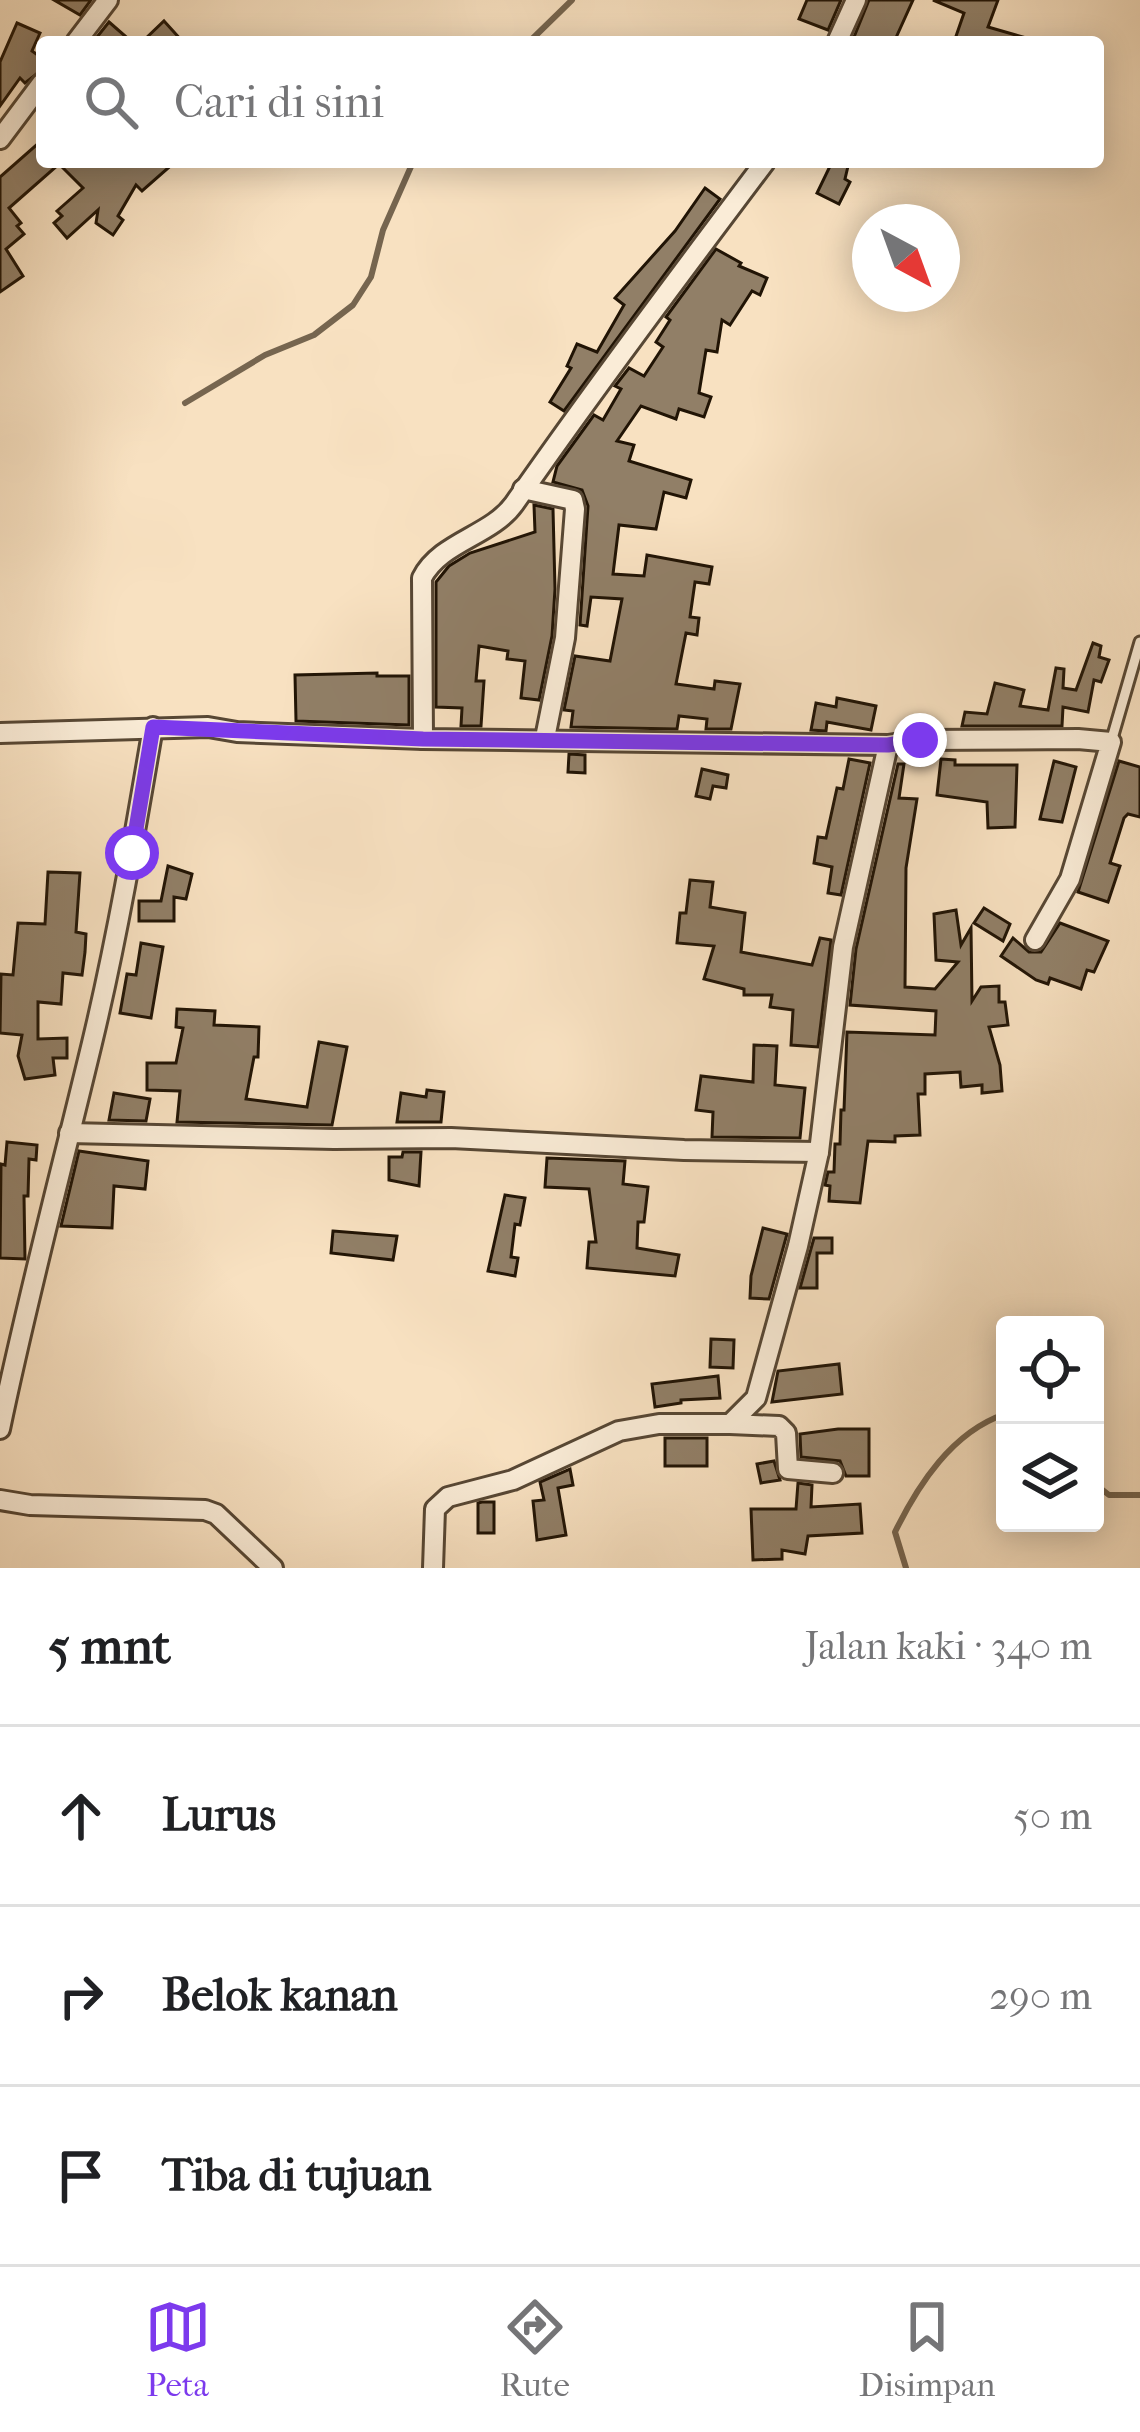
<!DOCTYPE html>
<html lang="id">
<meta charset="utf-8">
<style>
body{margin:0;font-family:"IM FELL French Canon",serif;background:#f6f6f6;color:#202124}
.controls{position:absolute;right:36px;bottom:36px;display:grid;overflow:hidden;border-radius:12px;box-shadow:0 6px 30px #0003}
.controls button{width:108px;height:108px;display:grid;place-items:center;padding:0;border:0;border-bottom:3px solid #e0e0e0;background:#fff;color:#202124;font:60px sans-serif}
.compass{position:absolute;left:852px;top:204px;width:108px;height:108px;border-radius:50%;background:#fff;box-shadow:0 6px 30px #0003;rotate:139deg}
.stop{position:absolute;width:36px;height:36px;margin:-27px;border:9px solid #7c3aed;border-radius:50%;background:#fff}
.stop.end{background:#7c3aed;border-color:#fff;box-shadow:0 3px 12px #0008}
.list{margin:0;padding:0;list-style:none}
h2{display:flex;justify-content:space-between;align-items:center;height:156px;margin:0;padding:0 48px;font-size:51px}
h2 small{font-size:39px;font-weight:400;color:#757577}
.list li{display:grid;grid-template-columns:78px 1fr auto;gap:36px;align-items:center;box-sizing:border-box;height:180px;padding:0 48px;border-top:3px solid #e0e0e0}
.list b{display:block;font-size:45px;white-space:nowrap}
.list em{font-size:39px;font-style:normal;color:#757577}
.icon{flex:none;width:66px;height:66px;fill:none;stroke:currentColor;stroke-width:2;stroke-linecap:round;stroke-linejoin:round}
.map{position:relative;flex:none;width:1140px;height:1568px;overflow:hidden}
.search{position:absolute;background:#fff;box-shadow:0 6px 30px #0003;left:36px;right:36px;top:36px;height:132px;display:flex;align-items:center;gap:30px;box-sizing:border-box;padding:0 42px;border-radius:12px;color:#757577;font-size:45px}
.sheet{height:696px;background:#fff}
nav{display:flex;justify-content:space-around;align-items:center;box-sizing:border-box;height:168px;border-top:3px solid #e0e0e0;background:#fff;font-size:33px;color:#757577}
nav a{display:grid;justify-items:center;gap:6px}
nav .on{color:#7c3aed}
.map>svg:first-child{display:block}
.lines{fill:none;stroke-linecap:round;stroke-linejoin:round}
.stream{stroke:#76654f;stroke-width:6}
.building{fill:#917f67;stroke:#211405;stroke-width:3}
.lane-casing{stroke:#574734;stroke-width:15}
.street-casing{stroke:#574734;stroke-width:24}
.lane{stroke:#faecd7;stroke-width:9}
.street{stroke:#faecd7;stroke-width:18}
.route{stroke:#7c3aed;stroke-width:15}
</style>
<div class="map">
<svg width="1140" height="1568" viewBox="0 0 1140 1568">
<rect width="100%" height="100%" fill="#f8e1c1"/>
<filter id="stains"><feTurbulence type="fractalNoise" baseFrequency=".00167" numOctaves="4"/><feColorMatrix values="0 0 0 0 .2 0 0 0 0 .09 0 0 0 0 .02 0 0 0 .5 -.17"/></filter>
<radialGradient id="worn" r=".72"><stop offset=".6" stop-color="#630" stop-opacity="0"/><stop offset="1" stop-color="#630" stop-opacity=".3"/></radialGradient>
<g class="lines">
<g class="stream">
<polyline points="529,42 572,0"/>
<polyline points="185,403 265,355 314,335 353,305 371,277 383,230 413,162"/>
<polyline points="1095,1484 1109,1495 1140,1495"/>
<path d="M906,1568L895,1532C918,1485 952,1432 1005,1414"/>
</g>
</g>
<g class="building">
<polygon points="54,0 91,0 80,15"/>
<polygon points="807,0 841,0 828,30 799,19"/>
<polygon points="869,0 913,0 894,42 852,42"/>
<polygon points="933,0 998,0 988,27 1026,38 1026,42 954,42 964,13"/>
<polygon points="164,21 183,42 142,42"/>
<polygon points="109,22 132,42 93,42"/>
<polygon points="17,23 40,33 32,51 42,58 42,70 25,83 20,78 0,106 0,62"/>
<polygon points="42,140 42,162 175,162 142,191 136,185 118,216 123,220 113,235 96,223 98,210 67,238 54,223 62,216 57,211 83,188 59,164 9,208 21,223 17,226 24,234 6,249 23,276 0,292 0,177"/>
<polygon points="832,162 849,162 845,179 850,182 839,204 817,193"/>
<polygon points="705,188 720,199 564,411 550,402 571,368 567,366 577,344 597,352 624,305 615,298 675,231"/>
<polygon points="716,249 741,263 739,266 767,278 760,295 752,291 730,325 722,320 717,352 706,350 699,393 711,397 704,417 679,409 676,419 641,406 617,441 634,445 629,461 691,480 686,498 664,492 656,529 619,525 613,574 644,576 647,555 712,567 709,584 695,582 690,617 699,618 697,635 686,633 676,684 714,689 715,681 740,684 731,729 706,729 707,719 679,716 677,729 571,727 573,711 564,710 575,656 610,661 622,599 591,597 587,626 580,625 588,506 582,490 553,482 557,466 594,415 603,420 621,389 615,386 629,368 644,376 663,347 656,342 670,320 666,317"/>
<polygon points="534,505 553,509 555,589 552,636 539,700 521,698 525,661 507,659 508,651 479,646 476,681 484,681 481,726 461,726 462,708 436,707 436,582 449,566 470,553 535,532"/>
<polygon points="1093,643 1101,646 1099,657 1109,660 1101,682 1094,680 1088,712 1063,707 1062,726 962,726 965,712 987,714 995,683 1024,690 1020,706 1048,710 1056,668 1064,669 1063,688 1076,690"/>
<polygon points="377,673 377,676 409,676 409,725 296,721 295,675"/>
<polygon points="837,698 876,706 871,730 827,722 826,731 811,730 816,703 836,707"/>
<polygon points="569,754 585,755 585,773 568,772"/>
<polygon points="849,759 870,763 841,895 828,893 832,867 814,863 818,837 826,838 837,788 843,789"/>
<polygon points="941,759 955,760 955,765 1017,765 1015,827 988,828 987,802 937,795"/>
<polygon points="1054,761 1076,767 1062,822 1040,819"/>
<polygon points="1119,761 1140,767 1140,817 1128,814 1124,818 1110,863 1120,866 1108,902 1078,892"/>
<polygon points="898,764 904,764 899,798 917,799 906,868 905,987 935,989 958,962 936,960 934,914 956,910 961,945 971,928 972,1001 981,987 999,986 999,1002 1005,1002 1008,1025 989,1027 1000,1065 1002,1091 982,1093 982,1085 961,1087 960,1072 925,1074 925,1094 918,1094 920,1135 895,1136 895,1142 868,1141 860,1203 829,1201 830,1186 825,1185 828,1172 834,1172 835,1144 840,1144 841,1110 844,1110 847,1032 935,1035 936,1011 850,1005 856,949"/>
<polygon points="702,769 728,775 726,788 713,786 710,799 696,796"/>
<polygon points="168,866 192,874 186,899 174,897 174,921 139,921 139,901 161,901"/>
<polygon points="48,872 80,873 76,932 86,934 85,952 82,975 63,973 61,1004 38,1002 38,1039 67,1038 67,1058 53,1058 55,1075 25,1079 18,1056 22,1035 0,1033 1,974 13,975 18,923 45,924"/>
<polygon points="690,880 713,882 710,907 745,913 741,952 812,965 820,938 831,940 818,1047 791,1045 793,1010 770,1007 772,995 744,995 744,989 704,979 714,946 677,943 680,913 686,913"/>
<polygon points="984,908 1010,924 1003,941 974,923"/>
<polygon points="1060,923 1108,941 1094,972 1087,970 1081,989 1050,978 1048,984 1036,980 1001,956 1013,938 1029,952 1041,952"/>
<polygon points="141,943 163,947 151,1018 120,1013 127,974 136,975"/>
<polygon points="177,1009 215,1011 214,1025 259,1027 258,1057 254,1057 246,1099 307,1107 319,1042 347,1047 332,1125 177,1122 180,1091 147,1090 147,1063 176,1063 183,1028 176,1027"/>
<polygon points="754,1045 777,1046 775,1085 805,1088 800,1138 712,1137 713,1112 696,1110 701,1076 753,1082"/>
<polygon points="427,1090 444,1092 441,1122 397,1122 401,1093 426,1097"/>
<polygon points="114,1093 150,1099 146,1121 109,1120"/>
<polygon points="7,1142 37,1145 36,1160 29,1159 28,1196 24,1196 25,1259 0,1258 1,1164 5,1165"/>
<polygon points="79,1151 148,1161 145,1189 114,1186 112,1228 61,1226"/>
<polygon points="403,1152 421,1152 419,1186 389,1180 389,1157 402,1157"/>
<polygon points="547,1158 625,1161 623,1184 648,1187 644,1222 638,1222 637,1248 679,1255 675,1276 587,1268 589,1242 596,1242 589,1189 545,1187"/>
<polygon points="505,1195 525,1198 520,1225 515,1224 511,1257 518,1258 515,1276 488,1271"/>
<polygon points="763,1228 787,1234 769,1299 750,1298 751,1276"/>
<polygon points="333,1231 397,1236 393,1260 331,1253"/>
<polygon points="814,1238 832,1238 832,1253 817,1253 817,1288 800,1288"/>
<polygon points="711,1339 734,1340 733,1368 710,1367"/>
<polygon points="839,1364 842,1394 772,1402 778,1371"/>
<polygon points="718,1376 720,1398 681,1400 681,1403 655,1407 652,1384"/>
<polygon points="838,1429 869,1429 869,1476 846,1476 840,1461 801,1457 800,1434"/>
<rect x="665" y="1438" width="42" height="28"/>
<polygon points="774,1461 780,1480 761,1483 757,1464"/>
<polygon points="570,1469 573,1485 558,1488 566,1535 537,1540 533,1501 544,1500 540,1482"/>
<polygon points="798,1483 812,1485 811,1507 860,1504 862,1533 808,1536 805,1554 782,1550 782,1559 753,1560 751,1509 796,1509"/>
<polygon points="482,1502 494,1502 494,1533 478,1533 478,1503"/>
</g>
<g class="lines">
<defs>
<polyline id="lane" points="1111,742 1140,642"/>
<g id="street">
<polyline points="76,42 108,0"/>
<polyline points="837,42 856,0"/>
<polyline points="0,139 42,83"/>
<polyline points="523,489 573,500 575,509 565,638 545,738"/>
<polyline points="0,733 208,727 237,732 423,739 888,745 920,740 1078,739 1111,742 1070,879 1035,940"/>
<path d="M423,739L422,578C440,542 491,536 514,504C595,388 680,275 765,162"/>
<polyline points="69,1133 334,1139 451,1138 684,1150 819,1152"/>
<polyline points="730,1424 779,1426 786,1433 788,1469 833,1473"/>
<path d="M0,1429C27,1299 61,1172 92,1043C117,939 135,833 153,727"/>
<polyline points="0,1500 30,1505 205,1510 216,1514 273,1568"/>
<polyline points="433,1568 435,1509 448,1497 513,1480 619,1431 659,1424 730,1424 756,1398 798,1246 819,1152 843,947 888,745"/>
</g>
</defs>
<use href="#lane" class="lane-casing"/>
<use href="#street" class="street-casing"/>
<use href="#lane" class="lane"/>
<use href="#street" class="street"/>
</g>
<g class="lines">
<polyline class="route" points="132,853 153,727 423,739 888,745 920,740"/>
</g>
<rect width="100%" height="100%" filter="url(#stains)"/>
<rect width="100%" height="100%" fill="url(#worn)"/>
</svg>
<div class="controls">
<button><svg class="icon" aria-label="locate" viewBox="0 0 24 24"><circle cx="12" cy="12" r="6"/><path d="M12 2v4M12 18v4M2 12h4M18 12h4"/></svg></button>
<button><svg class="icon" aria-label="layers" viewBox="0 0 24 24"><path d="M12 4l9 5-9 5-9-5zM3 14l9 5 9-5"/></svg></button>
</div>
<svg class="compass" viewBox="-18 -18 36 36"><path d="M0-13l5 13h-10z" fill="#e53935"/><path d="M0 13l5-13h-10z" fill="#757577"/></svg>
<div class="stop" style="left:132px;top:853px"></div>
<div class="stop end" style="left:920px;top:740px"></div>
<div class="search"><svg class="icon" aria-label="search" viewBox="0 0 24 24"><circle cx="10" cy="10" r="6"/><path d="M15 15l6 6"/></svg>Cari di sini</div>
</div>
<section class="sheet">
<h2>5 mnt<small>Jalan kaki · 340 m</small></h2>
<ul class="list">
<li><svg class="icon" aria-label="ahead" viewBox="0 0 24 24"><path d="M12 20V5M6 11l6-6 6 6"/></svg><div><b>Lurus</b></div><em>50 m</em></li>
<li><svg class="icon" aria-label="right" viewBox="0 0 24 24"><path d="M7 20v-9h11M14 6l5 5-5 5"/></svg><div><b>Belok kanan</b></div><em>290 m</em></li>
<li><svg class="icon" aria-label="arrive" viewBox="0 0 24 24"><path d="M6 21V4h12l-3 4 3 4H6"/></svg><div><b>Tiba di tujuan</b></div></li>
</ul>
</section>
<nav>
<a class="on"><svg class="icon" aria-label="map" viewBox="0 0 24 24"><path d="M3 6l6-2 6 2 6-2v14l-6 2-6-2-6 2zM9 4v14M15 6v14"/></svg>Peta</a>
<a><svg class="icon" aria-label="directions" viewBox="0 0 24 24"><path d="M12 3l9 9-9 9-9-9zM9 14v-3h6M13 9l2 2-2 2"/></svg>Rute</a>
<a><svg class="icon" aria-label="saved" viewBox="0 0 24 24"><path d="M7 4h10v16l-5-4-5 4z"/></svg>Disimpan</a>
</nav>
